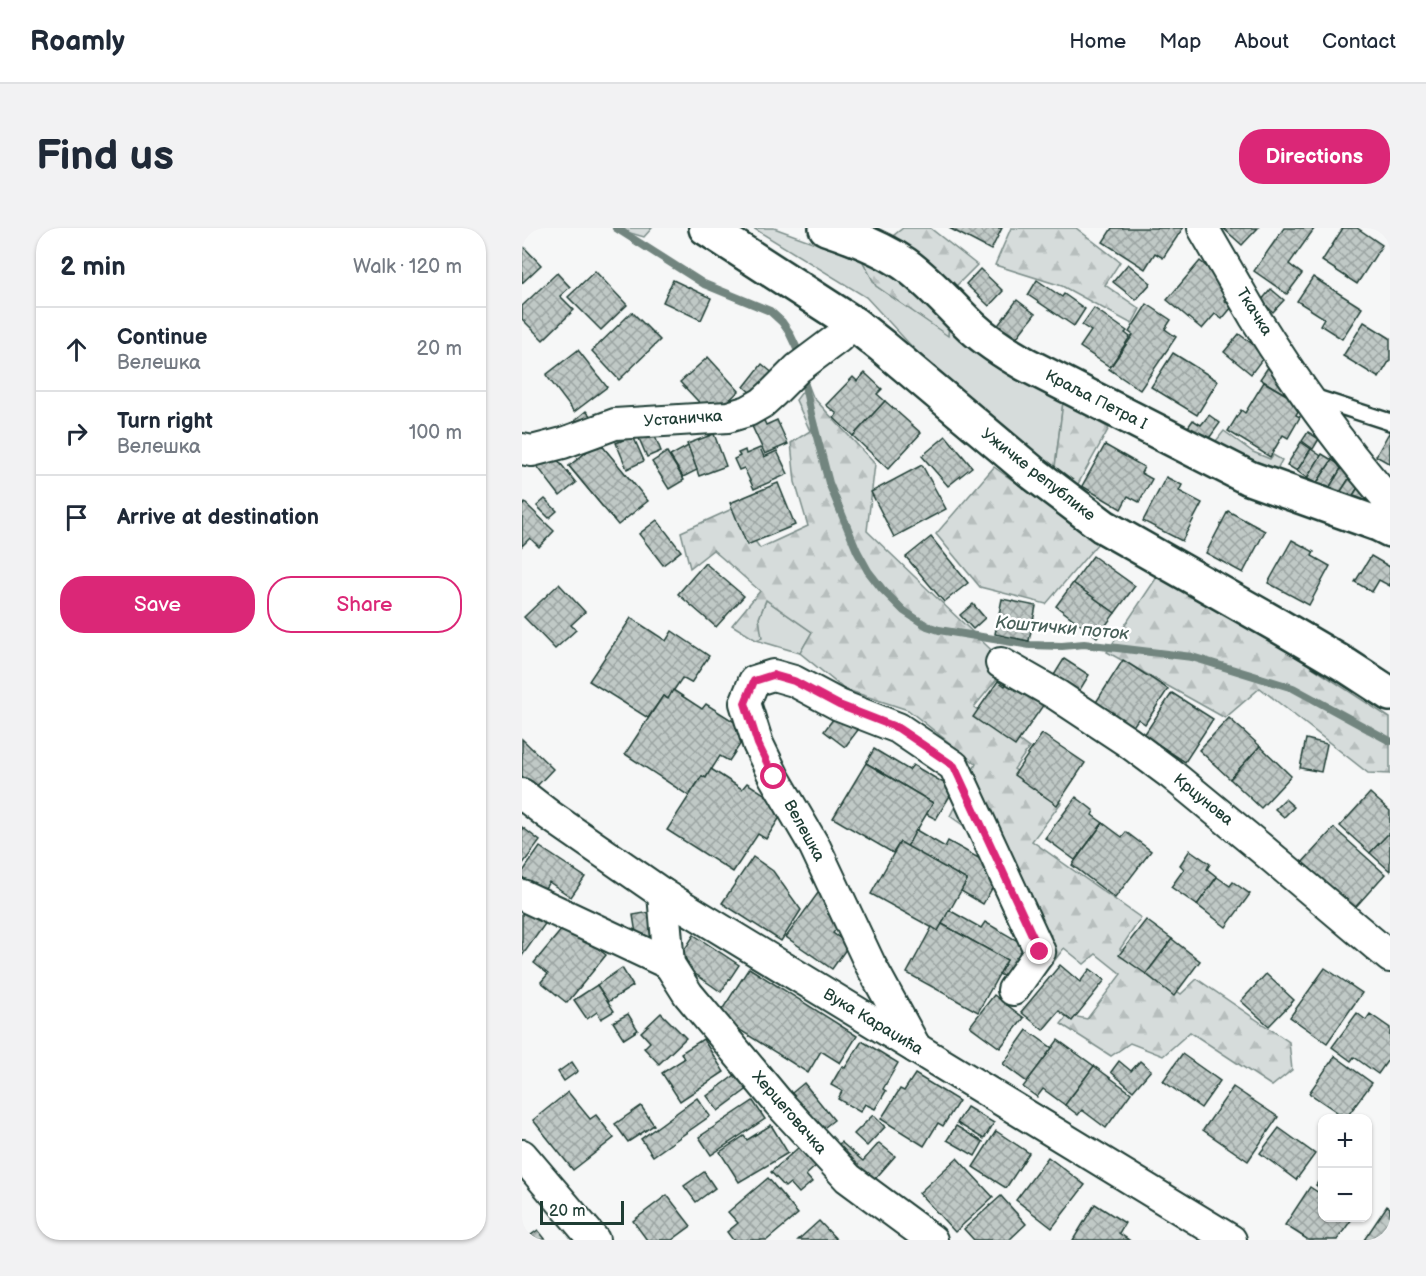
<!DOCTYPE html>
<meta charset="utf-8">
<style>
body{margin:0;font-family:"Balsamiq Sans",sans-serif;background:#f2f2f3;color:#1f2937}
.controls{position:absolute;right:18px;bottom:18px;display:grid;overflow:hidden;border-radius:12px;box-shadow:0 2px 4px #0004}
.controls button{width:54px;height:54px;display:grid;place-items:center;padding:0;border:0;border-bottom:2px solid #e0e1e3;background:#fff;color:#1f2937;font:30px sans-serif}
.scale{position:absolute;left:18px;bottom:15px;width:84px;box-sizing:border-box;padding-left:6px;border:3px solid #1f3d34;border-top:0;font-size:16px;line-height:21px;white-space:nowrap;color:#1f3d34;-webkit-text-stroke:4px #fff;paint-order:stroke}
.stop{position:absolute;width:18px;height:18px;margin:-14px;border:4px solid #db2777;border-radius:50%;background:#fff}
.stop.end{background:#db2777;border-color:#fff;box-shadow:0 2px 6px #0008}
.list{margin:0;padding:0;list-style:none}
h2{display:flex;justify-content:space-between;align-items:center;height:78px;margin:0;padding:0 24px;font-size:26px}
h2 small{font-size:20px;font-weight:400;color:#747a83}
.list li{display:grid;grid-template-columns:39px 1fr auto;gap:18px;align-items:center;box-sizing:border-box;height:84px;padding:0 24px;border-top:2px solid #e0e1e3}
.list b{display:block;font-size:22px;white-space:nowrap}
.list p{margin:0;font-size:20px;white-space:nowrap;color:#747a83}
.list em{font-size:20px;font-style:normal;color:#747a83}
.actions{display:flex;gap:12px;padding:18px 24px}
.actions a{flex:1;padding:14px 0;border:2px solid #db2777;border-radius:24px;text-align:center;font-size:21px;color:#db2777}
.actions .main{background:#db2777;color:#fff}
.icon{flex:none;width:33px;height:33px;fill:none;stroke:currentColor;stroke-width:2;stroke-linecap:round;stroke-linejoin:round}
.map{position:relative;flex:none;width:868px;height:1012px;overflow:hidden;border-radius:24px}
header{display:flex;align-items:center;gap:36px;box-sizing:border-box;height:84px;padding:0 30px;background:#fff;border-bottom:2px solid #e0e1e3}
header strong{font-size:28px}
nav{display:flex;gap:33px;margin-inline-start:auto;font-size:21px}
.intro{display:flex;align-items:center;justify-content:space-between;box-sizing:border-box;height:144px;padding:0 36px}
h1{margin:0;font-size:42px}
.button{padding:15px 27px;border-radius:24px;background:#db2777;color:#fff;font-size:21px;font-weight:700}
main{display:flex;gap:36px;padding:0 36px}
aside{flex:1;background:#fff;border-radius:24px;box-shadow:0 2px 4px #0004}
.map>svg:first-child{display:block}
.grass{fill:#d6dcdb;stroke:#7a8c88;stroke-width:1.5}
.forest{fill:url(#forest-firs);stroke:#7a8c88;stroke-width:1.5}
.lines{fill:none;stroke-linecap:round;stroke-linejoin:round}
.stream{stroke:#72857f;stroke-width:8}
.building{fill:url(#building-cross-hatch);stroke:#1f3d34;stroke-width:1.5}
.lane-casing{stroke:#1f3d34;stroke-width:20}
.street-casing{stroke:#1f3d34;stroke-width:34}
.secondary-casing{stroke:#1f3d34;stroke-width:38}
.primary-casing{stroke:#1f3d34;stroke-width:38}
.lane{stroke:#fff;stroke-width:15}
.street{stroke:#fff;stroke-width:30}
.secondary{stroke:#fff;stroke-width:33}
.primary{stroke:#fff;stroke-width:33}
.route{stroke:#db2777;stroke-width:8}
.labels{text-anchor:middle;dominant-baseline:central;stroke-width:5;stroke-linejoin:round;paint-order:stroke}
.street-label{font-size:16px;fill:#1f3d34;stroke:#fff}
.water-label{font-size:18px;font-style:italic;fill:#49615a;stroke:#fff}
</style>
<header>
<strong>Roamly</strong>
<nav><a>Home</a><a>Map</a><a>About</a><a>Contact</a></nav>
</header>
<div class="intro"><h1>Find us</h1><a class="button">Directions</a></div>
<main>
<aside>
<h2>2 min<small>Walk · 120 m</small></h2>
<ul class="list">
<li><svg class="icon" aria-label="ahead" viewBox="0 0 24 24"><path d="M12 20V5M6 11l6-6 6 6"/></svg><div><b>Continue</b><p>Велешка</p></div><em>20 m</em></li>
<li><svg class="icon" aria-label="right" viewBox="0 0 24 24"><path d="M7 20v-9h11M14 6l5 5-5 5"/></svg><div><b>Turn right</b><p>Велешка</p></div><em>100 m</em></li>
<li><svg class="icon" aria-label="arrive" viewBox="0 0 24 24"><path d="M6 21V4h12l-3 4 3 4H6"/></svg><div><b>Arrive at destination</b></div></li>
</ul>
<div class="actions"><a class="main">Save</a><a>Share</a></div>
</aside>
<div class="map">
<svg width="868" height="1012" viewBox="0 0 868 1012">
<defs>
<pattern id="forest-firs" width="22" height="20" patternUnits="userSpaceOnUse" patternTransform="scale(1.5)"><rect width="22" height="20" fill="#d6dcdb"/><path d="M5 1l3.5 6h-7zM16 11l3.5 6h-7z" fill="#b7bebd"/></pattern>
<pattern id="building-cross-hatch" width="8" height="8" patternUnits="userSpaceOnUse" patternTransform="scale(1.5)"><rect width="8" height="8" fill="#c0c9c6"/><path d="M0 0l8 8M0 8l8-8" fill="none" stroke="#9ba4a2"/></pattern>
</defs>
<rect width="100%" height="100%" fill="#f6f7f7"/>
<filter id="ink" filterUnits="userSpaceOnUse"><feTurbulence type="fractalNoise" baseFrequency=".0167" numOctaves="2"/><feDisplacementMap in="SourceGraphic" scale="12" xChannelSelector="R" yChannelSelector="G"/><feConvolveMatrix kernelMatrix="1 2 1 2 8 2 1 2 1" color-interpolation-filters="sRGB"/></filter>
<g filter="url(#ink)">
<g class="grass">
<polygon points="231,0 252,0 340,32 354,58 426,107 427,95 541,174 532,247 443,176 344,69"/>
<polygon points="702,203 731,224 748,231 751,227 760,232 751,248 690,218"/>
<polygon points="244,372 290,404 278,425 234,412 239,410 237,390"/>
</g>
<g class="forest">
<polygon points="91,0 130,0 122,9"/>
<polygon points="381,0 408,0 455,37 429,63 426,108 354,58 340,32"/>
<polygon points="489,0 554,0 598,34 583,57 618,81 610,96 540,58 473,37"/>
<polygon points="286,156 291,169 353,236 345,303 486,438 452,479 507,520 492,541 539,575 510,613 619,690 598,721 659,766 675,751 767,814 770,842 750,858 668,804 641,828 608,815 589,828 539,796 546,787 565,791 599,746 574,726 562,736 542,720 510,762 529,707 483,676 469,617 428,588 454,536 386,482 322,461 278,425 290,404 244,372 237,390 240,410 234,412 210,397 238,363 191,322 168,340 159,304 210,281 238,320 286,298 273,254 269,215 288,203 274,172"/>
<polygon points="541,174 587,200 552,263 532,247"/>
<polygon points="472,239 577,314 524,376 458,359 414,306"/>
<polygon points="635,349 764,422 868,490 868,546 846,545 738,460 703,490 585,424"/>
</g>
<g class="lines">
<g class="stream">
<polyline points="94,0 182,56 248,83 260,94 267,104 276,123 278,132"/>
<polyline points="280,144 289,186 307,255 335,323 346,343 360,361 382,383 405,398 417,402 508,417 540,418 562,416 670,429 771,460 868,513"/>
</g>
</g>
<g class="building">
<polygon points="427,0 480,0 469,22"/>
<polygon points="590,0 661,0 641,30 633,25 623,41 581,14"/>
<polygon points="701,0 736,0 720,17"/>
<polygon points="762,0 790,0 792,1 767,36 780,46 765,66 732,43"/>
<polygon points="821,0 835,0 860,17 835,56 800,33"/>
<polygon points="0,17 19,37 0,55"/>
<polygon points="678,33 712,62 702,72 710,79 700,91 693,86 680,101 645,72"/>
<polygon points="606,36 629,55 614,72 591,54"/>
<polygon points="458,41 481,63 467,78 444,56"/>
<polygon points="73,43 105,77 79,102 46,69"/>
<polygon points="35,45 48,59 38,68 52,82 21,112 0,91 0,78"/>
<polygon points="791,49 840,80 820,111 798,97 802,90 775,73"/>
<polygon points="151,52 189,70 179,92 141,74"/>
<polygon points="515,52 540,69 542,66 563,81 552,98 506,67"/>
<polygon points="749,61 762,72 751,84 739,73"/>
<polygon points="495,72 513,86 492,113 474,100"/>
<polygon points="625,76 649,92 643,101 654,109 618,162 587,141 611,107 607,104"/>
<polygon points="572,80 605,103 603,105 608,109 588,139 558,119 569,103 560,97"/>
<polygon points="110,84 138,112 97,152 70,123"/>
<polygon points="842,94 868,110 868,132 857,150 821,128"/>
<polygon points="717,106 744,126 729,146 702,124"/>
<polygon points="56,122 85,159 52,184 24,147"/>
<polygon points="651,125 696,153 675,187 629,159"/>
<polygon points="186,129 217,163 190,188 158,154"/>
<polygon points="751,132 768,153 761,165 738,151"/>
<polygon points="240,136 254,148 236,171 222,159"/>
<polygon points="343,145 360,161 355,166 363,173 331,208 312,190 315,186 304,177 331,149 335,153"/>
<polygon points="742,154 780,176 774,187 778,189 766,210 761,207 748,229 706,203 719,182 723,185"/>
<polygon points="363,173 399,205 366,241 331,208"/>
<polygon points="64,183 73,193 62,203 53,192"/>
<polygon points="687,187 698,195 678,223 659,209 671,192 679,197"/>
<polygon points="241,190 244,197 255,192 266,216 243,226 229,196"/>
<polygon points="130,201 139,223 125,229 116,208"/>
<polygon points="868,203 868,236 854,228"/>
<polygon points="786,204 797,211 791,221 780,213"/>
<polygon points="192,206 204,238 177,248 165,216"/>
<polygon points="111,208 122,233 105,241 94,215"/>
<polygon points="424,208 450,239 426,258 400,228"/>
<polygon points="77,214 109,254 80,278 47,238"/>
<polygon points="77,214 126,273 96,297 47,238"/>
<polygon points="779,214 789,221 775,243 765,237"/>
<polygon points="583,217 622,239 619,245 630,251 617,274 606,268 599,281 560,258"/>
<polygon points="166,218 175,242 161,249 148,228"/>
<polygon points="238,220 242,229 255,223 266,246 232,261 222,240 217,242 212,231 218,228 216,225 223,222 224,226"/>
<polygon points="789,221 799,228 785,250 775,243"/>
<polygon points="145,224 162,252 147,261 130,234"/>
<polygon points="31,226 54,255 38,268 15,238"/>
<polygon points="800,226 810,232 794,256 785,250"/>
<polygon points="810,232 820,239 806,262 795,255"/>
<polygon points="400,237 424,281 372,309 349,264"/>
<polygon points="820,239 830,246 816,268 806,262"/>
<polygon points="830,246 840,253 827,274 816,268"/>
<polygon points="644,249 660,257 657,263 680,275 660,313 621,293"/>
<polygon points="840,253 850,262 838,279 827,274"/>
<polygon points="256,255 273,297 225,317 208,275"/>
<polygon points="23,271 35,283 27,290 15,278"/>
<polygon points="3,275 32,303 17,319 8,310 0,318 0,278"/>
<polygon points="706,283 743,303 721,345 684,325"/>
<polygon points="135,292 159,323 141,337 117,306"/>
<polygon points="409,309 446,355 422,374 384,329"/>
<polygon points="770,312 792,324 790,328 808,338 787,377 746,355"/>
<polygon points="571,328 613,358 593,385 551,355"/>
<polygon points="849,328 868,339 868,358 857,352 850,364 833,354"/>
<polygon points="183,335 222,368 194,399 156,366"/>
<polygon points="551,355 593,385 575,409 534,378"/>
<polygon points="37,356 63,384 49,397 54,402 33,421 2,389"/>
<polygon points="480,371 514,378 507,413 473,406"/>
<polygon points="451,376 463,390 451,401 438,387"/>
<polygon points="109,390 144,413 150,403 187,428 169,455 160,450 146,471 141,468 126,490 67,453"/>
<polygon points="542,431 567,447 554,468 529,452"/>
<polygon points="601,432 646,461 623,496 616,491 608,503 571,479"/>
<polygon points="487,452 522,476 493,518 451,489 476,453 483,458"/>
<polygon points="151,462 180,481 184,476 227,503 207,533 198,528 184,550 180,548 167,568 103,526 141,468 146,471"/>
<polygon points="650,465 691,491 663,534 622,507"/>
<polygon points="315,486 336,502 323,519 302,503"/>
<polygon points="707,490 738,518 708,551 677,522"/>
<polygon points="520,506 563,535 535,577 492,547"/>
<polygon points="0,511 31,541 13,560 0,548"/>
<polygon points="784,511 805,516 799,544 778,540"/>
<polygon points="738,518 769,548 739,580 708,551"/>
<polygon points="352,521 387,542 391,537 432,561 414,591 404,586 411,575 344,535"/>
<polygon points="344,535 411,575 385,619 378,614 371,625 311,590"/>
<polygon points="189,541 220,561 225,555 264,580 244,611 236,606 211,644 145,602 180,548 184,550"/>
<polygon points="848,565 868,583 868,604 848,625 818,598"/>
<polygon points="554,569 572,583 570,587 581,595 553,632 523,610"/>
<polygon points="763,571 772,579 762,589 753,581"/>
<polygon points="581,595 600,609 604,604 629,623 593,670 550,637"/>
<polygon points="0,599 18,613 0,637"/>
<polygon points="812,600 863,646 830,683 778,637"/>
<polygon points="394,602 423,619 426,613 480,643 461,676 439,663 445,652 385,619"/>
<polygon points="868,604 868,643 848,625"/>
<polygon points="378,614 445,652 416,703 349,666"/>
<polygon points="18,619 63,649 49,669 27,654 21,663 0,649 0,645"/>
<polygon points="668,622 688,636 685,641 695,649 675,677 649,659 662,641 658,637"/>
<polygon points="231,629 251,643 279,682 259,713 200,675"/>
<polygon points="695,649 708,658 711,654 728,666 704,699 675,677"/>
<polygon points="296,665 312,676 306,686 319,695 311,705 327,717 310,741 264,709"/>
<polygon points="0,676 25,693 0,728"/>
<polygon points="427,682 459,700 463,694 506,719 488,752 477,746 485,732 420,696"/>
<polygon points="128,684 132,709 115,712 111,687"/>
<polygon points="624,692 650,711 624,746 597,727"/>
<polygon points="45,695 84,727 45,775 19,754 26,746 12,735"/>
<polygon points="420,696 485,732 456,784 385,745 410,699 416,703"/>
<polygon points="172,707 217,737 199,764 169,743 161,724"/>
<polygon points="650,711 678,733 652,768 624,746"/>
<polygon points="538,737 558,754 568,741 583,752 550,793 537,783 521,802 499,784"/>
<polygon points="100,740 111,758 86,774 75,757"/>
<polygon points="227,740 335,808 318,835 299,823 286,845 196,788"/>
<polygon points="803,740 840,765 805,815 768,789"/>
<polygon points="744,746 772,772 747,798 719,773"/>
<polygon points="75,757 92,783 79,791 75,784 65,791 52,772"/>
<polygon points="472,767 502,790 478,820 448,798"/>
<polygon points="139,785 164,810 137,836 122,820 128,814 119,804"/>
<polygon points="835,785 844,792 848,786 868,800 868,829 856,846 832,829 829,833 810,819"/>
<polygon points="106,786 116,802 102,811 91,794"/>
<polygon points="505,802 530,820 505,854 481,836"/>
<polygon points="181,811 202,844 158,873 140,845 162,831 159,825"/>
<polygon points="536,812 572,838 543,877 521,861 515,869 501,859"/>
<polygon points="340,813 376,835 361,861 364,863 353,881 343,876 338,884 316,871 320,863 309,857 320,838 323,840"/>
<polygon points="660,826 698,853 679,880 641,853"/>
<polygon points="813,828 850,855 824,890 787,865"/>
<polygon points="597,833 609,843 618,833 629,842 611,863 589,844"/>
<polygon points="50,834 56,843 42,853 36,844"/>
<polygon points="572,838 609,865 584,900 560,882 556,887 543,877"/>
<polygon points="217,844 228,859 196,883 185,868"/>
<polygon points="393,846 437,873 421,898 416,895 402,918 359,891 378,861 382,863"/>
<polygon points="282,855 312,892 294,906 265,869"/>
<polygon points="711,859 756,889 726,933 681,902"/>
<polygon points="46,864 68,891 74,887 92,910 51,942 11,892"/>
<polygon points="175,870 188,888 131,928 119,911"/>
<polygon points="231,873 243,891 189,927 177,909"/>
<polygon points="119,878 132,897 106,914 93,896"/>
<polygon points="445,879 472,895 462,911 435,895"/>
<polygon points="351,887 363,899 345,918 332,906"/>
<polygon points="249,897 266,925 217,954 198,924 222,908 225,912"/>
<polygon points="434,898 461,914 453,928 425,912"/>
<polygon points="757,900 793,926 774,952 738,925"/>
<polygon points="474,903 507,925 484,960 451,939"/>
<polygon points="319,914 341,933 357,915 373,928 346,959 309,926"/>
<polygon points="277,919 294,938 284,947 290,954 277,965 268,955 263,959 249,944"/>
<polygon points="526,929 563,957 530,1000 494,972"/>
<polygon points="435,930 471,969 433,1004 397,965"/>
<polygon points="182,944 193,960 174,974 162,958"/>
<polygon points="800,948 800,962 794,957"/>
<polygon points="246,950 276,986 245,1012 230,1012 229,1011 228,1012 211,1012 205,1004 216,995 206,984"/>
<polygon points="788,959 800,967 800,990 830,991 815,1012 785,1012 785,1011 763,997"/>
<polygon points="145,967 169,998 150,1012 125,1012 111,993"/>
<polygon points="479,968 504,996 487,1012 452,1012 442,1001"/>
<polygon points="573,976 603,995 597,1005 607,1012 551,1012"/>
<polygon points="865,978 868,980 868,1012 842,1012"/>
<polygon points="297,993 315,1012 276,1012"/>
<polygon points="16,1002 24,1012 2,1012"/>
</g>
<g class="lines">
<defs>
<polyline id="lane" points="791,169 868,194"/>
<g id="street">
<path d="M681,0C698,29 715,59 732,88C771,151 819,218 868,274"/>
<polyline points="0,221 10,223 41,215 93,196 206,189 226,183 240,175 251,165 276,140 316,110 331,95"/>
<polyline points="479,435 535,467 606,514 649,546 740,621 868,729"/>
<polyline points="0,566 27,587 141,666 709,1012"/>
<polyline points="141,666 147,736 166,766 256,874 326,950 410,1012"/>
<polyline points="0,667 147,736"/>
<polyline points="394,820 348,736 293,619 252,549 236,516 223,475 232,453 251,447 272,453 317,477 376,500 432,538 518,724 491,762"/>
<polyline points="0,927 72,1012"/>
</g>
<path id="secondary" d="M304,0C331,9 360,20 383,36C408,54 428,78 450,99C466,114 484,125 503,136L727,250L856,296L868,302"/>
<polyline id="primary" points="184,0 331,95 360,118 511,245 581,298 757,398 825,438 868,466"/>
</defs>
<use href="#lane" class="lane-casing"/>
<use href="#street" class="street-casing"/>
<use href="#secondary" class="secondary-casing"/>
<use href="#primary" class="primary-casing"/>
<use href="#lane" class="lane"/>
<use href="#street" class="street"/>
<use href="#secondary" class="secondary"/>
<use href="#primary" class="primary"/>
</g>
</g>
<g class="lines" filter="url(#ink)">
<polyline class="route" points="252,549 236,516 223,475 232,453 251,447 272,453 317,477 376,500 432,538 518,724"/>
</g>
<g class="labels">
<g class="street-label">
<text transform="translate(732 84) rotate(58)">Ткачка</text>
<text transform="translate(574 172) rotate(27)">Краља Петра I</text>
<text transform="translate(161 191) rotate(-4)">Устаничка</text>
<text transform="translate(516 247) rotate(38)">Ужичке републике</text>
<text transform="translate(681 572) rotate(39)">Крцунова</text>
<text transform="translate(282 603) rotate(61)">Велешка</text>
<text transform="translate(351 794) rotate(31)">Вука Караџића</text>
<text transform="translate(267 885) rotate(49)">Херцеговачка</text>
</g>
<g class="water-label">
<text transform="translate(540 400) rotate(5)">Коштички поток</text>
</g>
</g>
</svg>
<div class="controls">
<button>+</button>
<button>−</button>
</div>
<div class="scale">20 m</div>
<div class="stop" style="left:252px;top:549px"></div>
<div class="stop end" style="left:518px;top:724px"></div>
</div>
</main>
